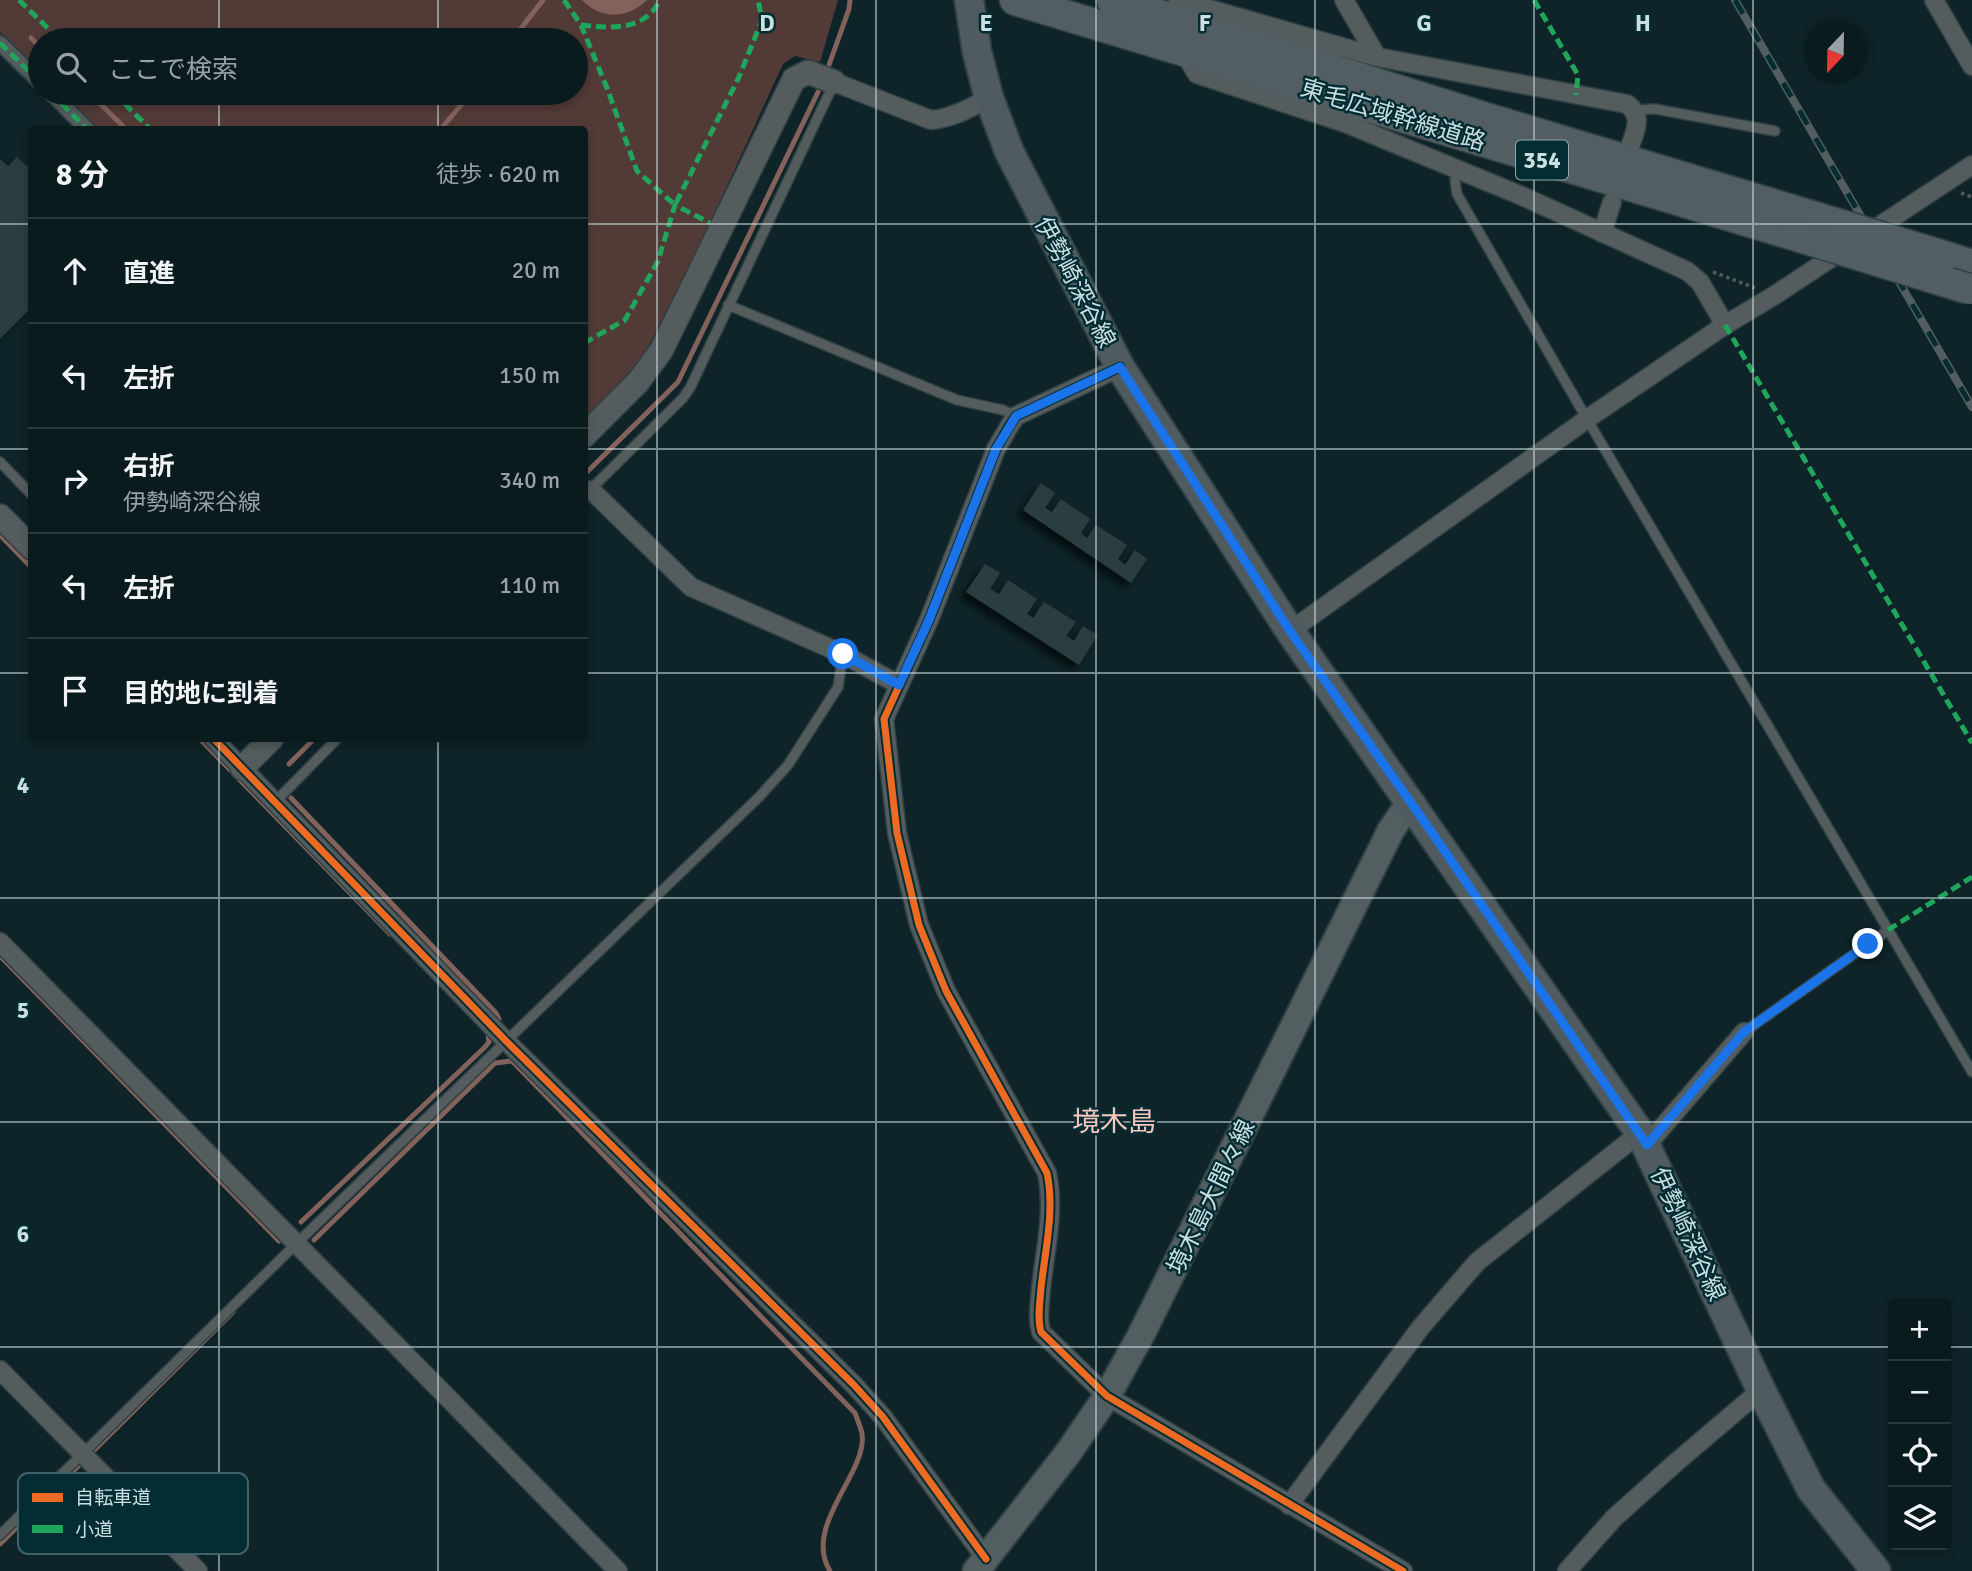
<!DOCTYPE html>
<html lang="ja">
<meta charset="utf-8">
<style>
body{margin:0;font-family:Signika,"Noto Sans JP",sans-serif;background:#18282b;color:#f1f3f6}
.controls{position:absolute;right:21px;bottom:21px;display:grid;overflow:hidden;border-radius:7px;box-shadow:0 4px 10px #0003}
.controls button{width:63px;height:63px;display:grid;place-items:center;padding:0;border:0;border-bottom:2px solid #2a393c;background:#0a1b1e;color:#f1f3f6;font:35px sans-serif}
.compass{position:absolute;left:1804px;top:21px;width:63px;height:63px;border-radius:50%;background:#0a1b1e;box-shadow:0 4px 10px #0003;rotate:202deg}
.stop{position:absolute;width:21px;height:21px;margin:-16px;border:5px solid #1a73e8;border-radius:50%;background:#fff}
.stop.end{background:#1a73e8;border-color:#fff;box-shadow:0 2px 7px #0008}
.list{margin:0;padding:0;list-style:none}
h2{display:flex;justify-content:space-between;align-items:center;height:91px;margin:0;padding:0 28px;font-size:30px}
h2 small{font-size:23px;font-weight:400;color:#99a1a4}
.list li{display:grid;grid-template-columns:46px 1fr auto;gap:21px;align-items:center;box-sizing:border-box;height:105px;padding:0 28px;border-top:2px solid #2a393c}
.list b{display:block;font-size:26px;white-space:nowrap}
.list p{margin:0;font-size:23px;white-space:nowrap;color:#99a1a4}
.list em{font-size:23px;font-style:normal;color:#99a1a4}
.icon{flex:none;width:38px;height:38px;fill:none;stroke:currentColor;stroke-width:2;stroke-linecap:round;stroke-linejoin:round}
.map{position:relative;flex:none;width:1972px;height:1571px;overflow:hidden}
.search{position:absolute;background:#0a1b1e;box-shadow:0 4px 10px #0003;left:28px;top:28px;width:560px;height:77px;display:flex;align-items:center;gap:18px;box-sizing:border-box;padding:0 24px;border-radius:38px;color:#99a1a4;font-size:26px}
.panel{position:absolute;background:#0a1b1e;box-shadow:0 4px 10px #0003;left:28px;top:126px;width:560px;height:616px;border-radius:7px}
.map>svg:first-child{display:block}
.green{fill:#523a37}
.water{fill:#84625c}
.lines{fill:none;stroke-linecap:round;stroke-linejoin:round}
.stream{stroke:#84625c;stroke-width:5}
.building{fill:#2c3e41;filter:url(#shadow)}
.service-casing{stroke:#2f4044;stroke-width:12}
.pedestrian-casing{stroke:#2f4044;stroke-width:18}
.minor-casing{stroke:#2f4044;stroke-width:21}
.tertiary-casing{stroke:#2f4044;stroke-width:26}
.secondary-casing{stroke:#2f4044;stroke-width:30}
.primary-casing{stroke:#2f4044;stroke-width:32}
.trunk-casing{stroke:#2f4044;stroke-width:33}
.path{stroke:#4f5b5e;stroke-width:3.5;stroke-dasharray:3.5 3.5;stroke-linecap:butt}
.service{stroke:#545c5e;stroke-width:9}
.pedestrian{stroke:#545c5e;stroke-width:14}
.minor{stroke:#545c5e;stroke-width:18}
.tertiary{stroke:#545c5e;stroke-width:23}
.secondary{stroke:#535e60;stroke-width:26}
.primary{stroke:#4f5b5f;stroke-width:28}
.trunk{stroke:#525e62;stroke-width:30}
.rail-casing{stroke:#535e60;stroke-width:8}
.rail{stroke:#042c33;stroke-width:5;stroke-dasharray:16;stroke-linecap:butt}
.trunk-bridge-casing{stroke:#2f4044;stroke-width:33;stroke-linecap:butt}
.trunk-bridge{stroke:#525e62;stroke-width:30}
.quiet{stroke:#20a55d;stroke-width:5;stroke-dasharray:10 5;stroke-linecap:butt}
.cycleway-casing{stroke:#042c33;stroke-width:11}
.cycleway{stroke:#ed6a23;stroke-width:7}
.route{stroke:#1a73e8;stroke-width:9}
.grid{fill:none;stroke:#cbdfe3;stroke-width:2;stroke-opacity:0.55}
.labels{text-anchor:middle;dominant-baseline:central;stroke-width:5;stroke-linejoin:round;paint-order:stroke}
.shield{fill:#042c33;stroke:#8fa9ae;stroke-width:2}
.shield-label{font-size:23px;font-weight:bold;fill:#cbdfe3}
.street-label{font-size:24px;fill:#cbdfe3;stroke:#042c33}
.quarter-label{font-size:28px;fill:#fac7be;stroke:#042c33}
.key{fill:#042c33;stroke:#406268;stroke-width:2}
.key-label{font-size:19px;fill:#cbdfe3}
.grid-label{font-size:23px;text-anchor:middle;font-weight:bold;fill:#cbdfe3;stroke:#042c33;stroke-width:5;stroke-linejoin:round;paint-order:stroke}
</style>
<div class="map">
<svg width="1972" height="1571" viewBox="0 0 1972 1571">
<defs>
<filter id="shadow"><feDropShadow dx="-6" dy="6" stdDeviation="3.5" flood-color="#0009"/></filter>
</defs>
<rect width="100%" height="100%" fill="#0e2428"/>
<polygon class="green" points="0,0 838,0 820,62 795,56 783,64 700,245 642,359 585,420 584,130 99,129 62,93 576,93 576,40 40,40 40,72 0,32"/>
<path class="water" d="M582,0H647C628,19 601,20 582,0Z"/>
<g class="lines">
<g class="stream">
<polyline points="31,38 40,47"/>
<polyline points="512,40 543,0"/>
<polyline points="829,65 849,9 850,0"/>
<polyline points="89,93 127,130"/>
<polyline points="440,130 471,93"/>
<polyline points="584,475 678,382 819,90"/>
<polyline points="0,535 32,568"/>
<polyline points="199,738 390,934"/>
<polyline points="289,764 315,738"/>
<polyline points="291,798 496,1013 499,1019"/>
<polyline points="0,956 279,1241"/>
<path d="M511,1060L855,1413C857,1419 861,1427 862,1434C868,1472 802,1526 830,1571"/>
<polyline points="301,1222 485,1047 489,1042 488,1034"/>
<polyline points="314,1240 495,1063 511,1061"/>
<polyline points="0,1544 233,1312"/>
</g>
</g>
<g class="building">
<polygon points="17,157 29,168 32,165 32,307 0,339 0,159 8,166"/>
<polygon points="1041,483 1055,493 1045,508 1052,512 1061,499 1090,519 1081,533 1087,538 1096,525 1127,545 1118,559 1125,565 1135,550 1147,559 1131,583 1023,510"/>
<polygon points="985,564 1000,573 990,589 999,594 1008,580 1037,599 1027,614 1033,618 1044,602 1076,622 1066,636 1074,641 1083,626 1098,635 1079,665 966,592"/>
</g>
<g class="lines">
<defs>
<g id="service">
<polyline points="1635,110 1655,109 1775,131"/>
<polyline points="1458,170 1455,180 1457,194 1587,419 1972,1072"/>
<polyline points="728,305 957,400 1003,410 1016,416"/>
<polyline points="0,462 32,495"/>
<polyline points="584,496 683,398 690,388 834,83"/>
<polyline points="274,803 338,738"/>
<polyline points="1744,1032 1888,930"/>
<polyline points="0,1535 295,1245 760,796 788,765 838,687 843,654"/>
</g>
<g id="pedestrian">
<polyline points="0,43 40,82"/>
<polyline points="51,93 88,130"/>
</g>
<g id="minor">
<path d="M1178,0L1377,57L1627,104C1643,116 1636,130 1630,146"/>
<polyline points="1344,0 1377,57"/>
<polyline points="1934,0 1972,66"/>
<polyline points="1183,51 1197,74 1345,123 1522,196 1687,271 1700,282 1725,325"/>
<path d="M834,82L931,120C953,118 970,108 989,98"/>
<polyline points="1602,233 1612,202"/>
<path d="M1120,367L1016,416L1010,425L996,449L929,620L884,719L897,833L919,925L946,991L1047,1173C1055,1210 1045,1251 1041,1288C1040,1303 1037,1318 1041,1332L1107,1396L1403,1571"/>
<polyline points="591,490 691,587 843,654 899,685"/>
<polyline points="1290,631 1587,419 1725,325 1775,295 1972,165"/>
<polyline points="213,738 506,1041 854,1385 883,1417 986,1559"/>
<polyline points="0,942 618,1571"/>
<polyline points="1647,1145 1744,1032"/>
<polyline points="0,1370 198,1571"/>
<polyline points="1289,1505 1421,1327 1477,1262 1640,1133"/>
<polyline points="1567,1571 1614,1518 1673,1465 1761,1390"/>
</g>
<g id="tertiary">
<polyline points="584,436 638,382 661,351 794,79 808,72 834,82"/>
<polyline points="0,516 32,548"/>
<polyline points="242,768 272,738"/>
</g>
<polyline id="secondary" points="976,1571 1068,1453 1107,1396 1141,1335 1391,830 1402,814 1413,805"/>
<polyline id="primary" points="969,0 977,52 989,98 1009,151 1120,367 1290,631 1640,1133 1761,1390 1811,1489 1876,1571"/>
<g id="trunk">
<polyline points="1015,0 1790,234"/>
<polyline points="1112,0 1493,120 1789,209"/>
<polyline points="1944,256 1972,265"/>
</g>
</defs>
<use href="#service" class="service-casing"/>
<use href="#pedestrian" class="pedestrian-casing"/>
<use href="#minor" class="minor-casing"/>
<use href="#tertiary" class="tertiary-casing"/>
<use href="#secondary" class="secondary-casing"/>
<use href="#primary" class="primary-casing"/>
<use href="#trunk" class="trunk-casing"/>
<g class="path">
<polyline points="1961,193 1972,197"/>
<polyline points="1713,272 1755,288"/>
</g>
<use href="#service" class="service"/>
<use href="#pedestrian" class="pedestrian"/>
<use href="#minor" class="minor"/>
<use href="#tertiary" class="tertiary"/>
<use href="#secondary" class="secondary"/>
<use href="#primary" class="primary"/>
<use href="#trunk" class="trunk"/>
<defs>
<polyline id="rail" points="1735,0 1972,407"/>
</defs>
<use href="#rail" class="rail-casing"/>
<use href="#rail" class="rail"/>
<defs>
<g id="trunk-bridge">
<polyline points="1789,209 1944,256"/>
<polyline points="1790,234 1969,289"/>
</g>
</defs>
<use href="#trunk-bridge" class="trunk-bridge-casing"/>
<use href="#trunk-bridge" class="trunk-bridge"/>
<g class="quiet">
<polyline points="19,0 60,40"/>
<polyline points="564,0 581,25 607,88 637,171 675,205 739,77 762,20 758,0"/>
<polyline points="1534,0 1578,75 1576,95"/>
<path d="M581,25C611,28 644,32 660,0"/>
<polyline points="0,43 40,82"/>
<polyline points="51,93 88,130"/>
<polyline points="114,93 151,130"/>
<polyline points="1725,325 1972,743"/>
<polyline points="584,343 625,320 658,261 675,205 710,223"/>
<polyline points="1888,930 1972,877"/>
</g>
<defs>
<g id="cycleway">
<path d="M1120,367L1016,416L1010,425L996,449L929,620L884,719L897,833L919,925L946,991L1047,1173C1055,1210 1045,1251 1041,1288C1040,1303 1037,1318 1041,1332L1107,1396L1403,1571"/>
<polyline points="213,738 506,1041 854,1385 883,1417 986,1559"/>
</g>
</defs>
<use href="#cycleway" class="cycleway-casing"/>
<use href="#cycleway" class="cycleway"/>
</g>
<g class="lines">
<polyline class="route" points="843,654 899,685 929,620 996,449 1016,416 1120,367 1290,631 1428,827 1647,1145 1744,1032 1868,944"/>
</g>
<path class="grid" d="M219,0V40M438,0V40M657,0V1571M876,0V1571M1096,0V1571M1315,0V1571M1534,0V1571M1753,0V1571M219,93V130M438,93V130M0,224H32M584,224H1972M0,449H32M584,449H1972M0,673H32M584,673H1972M219,738V1571M438,738V1571M0,898H1972M0,1122H1972M0,1347H1893M1946,1347H1972"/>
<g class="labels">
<rect class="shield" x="1516" y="140.5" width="52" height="39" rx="5"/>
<g class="shield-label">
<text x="1542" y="160">354</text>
</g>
<g class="street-label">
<text transform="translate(1393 115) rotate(17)">東毛広域幹線道路</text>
<text transform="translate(1075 282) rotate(62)">伊勢崎深谷線</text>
<text transform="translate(1211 1197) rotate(-64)">境木島大間々線</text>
<text transform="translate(1688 1234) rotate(65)">伊勢崎深谷線</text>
</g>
<g class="quarter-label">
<text x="1114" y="1122">境木島</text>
</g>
</g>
<rect x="18" y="1473" width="230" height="81" rx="10" class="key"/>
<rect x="32" y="1493" width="31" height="9" fill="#ed6a23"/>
<rect x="32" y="1525" width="31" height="8" fill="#20a55d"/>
<g class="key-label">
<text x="75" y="1504">自転車道</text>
<text x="75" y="1536">小道</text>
</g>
<g class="grid-label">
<text x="767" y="31">D</text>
<text x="986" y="31">E</text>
<text x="1205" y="31">F</text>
<text x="1424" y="31">G</text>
<text x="1643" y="31">H</text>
<text x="23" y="793">4</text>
<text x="23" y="1018">5</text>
<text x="23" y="1242">6</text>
</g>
</svg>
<div class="controls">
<button>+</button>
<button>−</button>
<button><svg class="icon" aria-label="locate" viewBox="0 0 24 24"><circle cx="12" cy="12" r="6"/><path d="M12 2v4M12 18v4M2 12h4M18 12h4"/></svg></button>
<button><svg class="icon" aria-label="layers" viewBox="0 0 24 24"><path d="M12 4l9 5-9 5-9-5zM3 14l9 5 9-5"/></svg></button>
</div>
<svg class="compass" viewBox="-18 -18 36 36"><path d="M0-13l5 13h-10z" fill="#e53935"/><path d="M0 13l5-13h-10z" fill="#99a1a4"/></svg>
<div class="stop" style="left:843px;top:654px"></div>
<div class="stop end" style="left:1868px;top:944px"></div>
<div class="search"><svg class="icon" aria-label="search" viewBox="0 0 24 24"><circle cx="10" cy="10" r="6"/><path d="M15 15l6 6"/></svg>ここで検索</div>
<section class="panel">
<h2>8 分<small>徒歩 · 620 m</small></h2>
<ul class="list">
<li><svg class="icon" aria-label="ahead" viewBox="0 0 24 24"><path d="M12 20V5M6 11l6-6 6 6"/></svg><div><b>直進</b></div><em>20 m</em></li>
<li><svg class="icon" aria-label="left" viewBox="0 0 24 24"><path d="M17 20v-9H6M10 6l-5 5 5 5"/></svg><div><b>左折</b></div><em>150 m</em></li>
<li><svg class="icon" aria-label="right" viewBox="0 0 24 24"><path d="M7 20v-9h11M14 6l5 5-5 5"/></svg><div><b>右折</b><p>伊勢崎深谷線</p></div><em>340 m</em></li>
<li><svg class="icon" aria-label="left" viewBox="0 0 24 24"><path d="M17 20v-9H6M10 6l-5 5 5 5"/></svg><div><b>左折</b></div><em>110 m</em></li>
<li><svg class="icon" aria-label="arrive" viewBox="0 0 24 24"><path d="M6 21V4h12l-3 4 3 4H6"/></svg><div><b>目的地に到着</b></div></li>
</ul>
</section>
</div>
